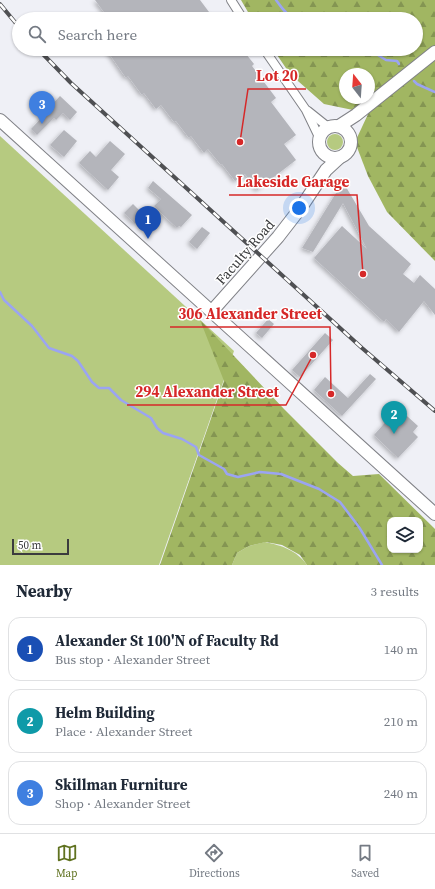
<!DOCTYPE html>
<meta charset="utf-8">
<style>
body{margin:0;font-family:"Source Serif 4",serif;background:#f6f6f7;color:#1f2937}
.controls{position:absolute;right:12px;bottom:12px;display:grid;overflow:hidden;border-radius:8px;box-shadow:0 1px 3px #0004}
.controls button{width:36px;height:36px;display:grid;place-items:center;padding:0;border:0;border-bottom:1px solid #e0e1e3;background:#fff;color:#1f2937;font:20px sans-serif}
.compass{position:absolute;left:339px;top:68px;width:36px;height:36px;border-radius:50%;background:#fff;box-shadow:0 1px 3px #0004;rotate:343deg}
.scale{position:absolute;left:12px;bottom:10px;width:57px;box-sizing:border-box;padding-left:4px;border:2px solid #3b3c3e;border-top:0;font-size:11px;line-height:14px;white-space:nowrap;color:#3b3c3e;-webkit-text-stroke:3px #fff;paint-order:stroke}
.you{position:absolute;left:299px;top:208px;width:14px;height:14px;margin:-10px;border:3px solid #fff;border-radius:50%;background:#1a73e8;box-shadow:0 0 0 6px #1a73e833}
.badge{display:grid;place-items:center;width:26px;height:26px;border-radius:50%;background:#607220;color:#fff;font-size:13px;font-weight:700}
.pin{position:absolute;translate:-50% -33px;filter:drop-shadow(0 1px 2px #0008)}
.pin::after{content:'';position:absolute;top:21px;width:14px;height:12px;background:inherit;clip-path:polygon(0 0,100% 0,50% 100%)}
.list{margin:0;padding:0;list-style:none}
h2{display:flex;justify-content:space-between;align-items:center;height:52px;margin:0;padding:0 16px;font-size:17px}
h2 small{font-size:13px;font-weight:400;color:#747a83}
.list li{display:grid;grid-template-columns:26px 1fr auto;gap:12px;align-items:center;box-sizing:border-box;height:64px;margin:0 8px 8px;padding:0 8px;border:1px solid #e0e1e3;border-radius:12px}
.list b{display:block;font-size:15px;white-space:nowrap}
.list p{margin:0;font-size:13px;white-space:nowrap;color:#747a83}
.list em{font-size:13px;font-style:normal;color:#747a83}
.icon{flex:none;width:22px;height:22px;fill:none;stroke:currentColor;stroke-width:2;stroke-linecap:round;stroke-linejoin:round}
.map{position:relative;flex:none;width:435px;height:565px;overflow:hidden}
.search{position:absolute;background:#fff;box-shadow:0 1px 3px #0004;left:12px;right:12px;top:12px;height:44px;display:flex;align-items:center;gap:10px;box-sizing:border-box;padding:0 14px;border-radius:22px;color:#747a83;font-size:15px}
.sheet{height:268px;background:#fff}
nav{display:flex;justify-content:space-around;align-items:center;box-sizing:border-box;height:56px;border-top:1px solid #e0e1e3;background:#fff;font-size:11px;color:#747a83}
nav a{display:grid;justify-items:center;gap:2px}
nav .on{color:#607220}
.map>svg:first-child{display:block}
.green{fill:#b6ca80}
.forest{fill:url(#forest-firs);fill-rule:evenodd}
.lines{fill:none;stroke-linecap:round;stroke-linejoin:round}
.stream{stroke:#9ba4f2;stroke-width:2.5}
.building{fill:#b4b5bb;filter:url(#shadow)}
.street-casing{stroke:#818287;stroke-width:10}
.secondary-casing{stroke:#818287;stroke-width:14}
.street{stroke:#fff;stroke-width:8}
.secondary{stroke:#fff;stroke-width:12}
.rail-casing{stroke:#4f5053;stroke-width:4}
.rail{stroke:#fff;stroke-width:2.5;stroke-dasharray:8;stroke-linecap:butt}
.labels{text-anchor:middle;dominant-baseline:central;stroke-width:3;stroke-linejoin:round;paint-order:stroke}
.street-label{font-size:14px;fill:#3b3c3e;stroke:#fff}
.leader{fill:none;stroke:#d62828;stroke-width:1.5}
.callout-dot{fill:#d62828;stroke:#fff;stroke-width:1.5}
.callout-label{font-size:15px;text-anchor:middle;font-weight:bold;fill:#d62828;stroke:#fff;stroke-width:3;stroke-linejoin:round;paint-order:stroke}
</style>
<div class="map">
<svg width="435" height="565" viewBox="0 0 435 565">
<defs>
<pattern id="forest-firs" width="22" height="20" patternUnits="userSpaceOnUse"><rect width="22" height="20" fill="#a1b662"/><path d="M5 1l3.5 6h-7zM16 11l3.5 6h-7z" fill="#849552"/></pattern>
<filter id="shadow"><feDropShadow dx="-2" dy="2" stdDeviation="2" flood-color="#0004"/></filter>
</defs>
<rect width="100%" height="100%" fill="#eff0f6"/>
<g class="green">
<circle cx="335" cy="142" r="8"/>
<polygon points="0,136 234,351 159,565 0,565"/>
<path d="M265,542C283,546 296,550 307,565H232L237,553L249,546Z"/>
</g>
<g class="forest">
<path d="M241,0H435V49L353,110L324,104L290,74L273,49H416V19H252ZM345,74H369V98H345Z"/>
<polygon points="435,59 435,261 387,212 368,176 355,142 369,112"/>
<path d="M200,320L284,409L338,463L353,476L379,474L435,529V565H307L300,555L282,545L266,542L249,546L237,553L232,565H160L224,381ZM390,520H420V550H390Z"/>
</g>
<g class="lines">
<g class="stream">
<path d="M276,0C281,7 287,16 295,19"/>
<polyline points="363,49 368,49 386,60 397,61 399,64"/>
<polyline points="414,81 417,84 435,92"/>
<polyline points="0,292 4,300 32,326 49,348 72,356 78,361 92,382 99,388 109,388 121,400 151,418 157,428 163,433 182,439 196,447 199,455 224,469 227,474 238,477 260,472 281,474 319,489 340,502 359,527 382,565"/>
</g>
</g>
<g class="building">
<polygon points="95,0 200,0 212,16 207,19 109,19"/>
<polygon points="106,49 242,49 254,64 252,66 276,98 271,102 296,135 284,144 296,160 257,190 245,174 235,181 222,164 221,165 208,149 204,153 191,136 189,138 176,121 174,122 161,105 156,109 144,93 142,95 128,76 126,78"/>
<polygon points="60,96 77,112 70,120 63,113 56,120 54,118 37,135 31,129 47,112 46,111"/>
<polygon points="64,130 77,141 64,157 50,145"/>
<polygon points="110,141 125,154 111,170 119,177 108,190 79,163 90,151 96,157"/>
<polygon points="153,181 192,215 181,227 179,226 177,228 154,206 161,199 148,188"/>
<polygon points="346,187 369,226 411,264 403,274 414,283 420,275 435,289 435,315 424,301 399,332 386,319 384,322 314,258 342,226 367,249 343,203 313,252 302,248 336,193"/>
<polygon points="133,204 144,215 135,224 124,213"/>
<polygon points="202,227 210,233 197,249 189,242"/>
<polygon points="268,319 274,324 262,338 256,333"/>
<polygon points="325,333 333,340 300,377 292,370"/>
<polygon points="370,374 376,379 342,416 314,390 325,377 348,398"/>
<polygon points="398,408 418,426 413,432 418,437 398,458 374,435"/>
</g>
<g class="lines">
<defs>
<g id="street">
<polyline points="231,0 243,19"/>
<polyline points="264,49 306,110 319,137"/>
<polyline points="308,111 328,127"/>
</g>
<g id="secondary">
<polyline points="0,120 435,514"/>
<circle cx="335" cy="142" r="16"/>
<polyline points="339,126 356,115 435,52"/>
<polyline points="212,311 278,237 302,206 326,170 339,158"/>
</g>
</defs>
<use href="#street" class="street-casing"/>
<use href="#secondary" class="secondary-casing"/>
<use href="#street" class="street"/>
<use href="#secondary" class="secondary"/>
<defs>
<g id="rail">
<polyline points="0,4 19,27"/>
<polyline points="38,49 71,83 362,348 435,411"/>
</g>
</defs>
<use href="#rail" class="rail-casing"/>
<use href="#rail" class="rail"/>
</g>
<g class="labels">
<g class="street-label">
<text transform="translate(245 252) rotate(-49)">Faculty Road</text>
</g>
</g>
<path class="leader" d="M240 142L248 89H306M363 274L357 195H229M331 394L330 327H170M313 355L286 405H127"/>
<g class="callout-dot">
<circle cx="240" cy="142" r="4"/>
<circle cx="363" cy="274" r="4"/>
<circle cx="331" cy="394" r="4"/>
<circle cx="313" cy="355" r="4"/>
</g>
<g class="callout-label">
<text x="277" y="81">Lot 20</text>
<text x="293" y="187">Lakeside Garage</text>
<text x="250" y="319">306 Alexander Street</text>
<text x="207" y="397">294 Alexander Street</text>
</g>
</svg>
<div class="controls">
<button><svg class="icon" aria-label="layers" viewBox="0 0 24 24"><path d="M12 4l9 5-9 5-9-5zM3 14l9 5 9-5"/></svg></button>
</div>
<svg class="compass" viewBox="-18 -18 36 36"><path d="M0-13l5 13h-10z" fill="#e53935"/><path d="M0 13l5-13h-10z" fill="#747a83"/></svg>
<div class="scale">50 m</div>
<div class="you"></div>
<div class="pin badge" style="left:148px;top:239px;background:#1a4fb4">1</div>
<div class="pin badge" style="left:394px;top:434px;background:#0f9aa8">2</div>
<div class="pin badge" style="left:42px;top:124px;background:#3f7fe0">3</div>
<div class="search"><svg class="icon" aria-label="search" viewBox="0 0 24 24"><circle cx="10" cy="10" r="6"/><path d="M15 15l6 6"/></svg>Search here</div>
</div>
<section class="sheet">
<h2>Nearby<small>3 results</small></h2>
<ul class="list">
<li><span class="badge" style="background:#1a4fb4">1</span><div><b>Alexander St 100'N of Faculty Rd</b><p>Bus stop · Alexander Street</p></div><em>140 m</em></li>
<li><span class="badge" style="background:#0f9aa8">2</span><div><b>Helm Building</b><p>Place · Alexander Street</p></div><em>210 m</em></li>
<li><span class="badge" style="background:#3f7fe0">3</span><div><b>Skillman Furniture</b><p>Shop · Alexander Street</p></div><em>240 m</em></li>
</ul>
</section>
<nav>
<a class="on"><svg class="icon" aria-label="map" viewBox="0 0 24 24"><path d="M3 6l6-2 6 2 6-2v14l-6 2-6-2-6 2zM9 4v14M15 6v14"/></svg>Map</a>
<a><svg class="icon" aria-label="directions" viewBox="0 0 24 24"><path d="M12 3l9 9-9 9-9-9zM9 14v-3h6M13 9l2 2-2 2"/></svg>Directions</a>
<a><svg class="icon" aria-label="saved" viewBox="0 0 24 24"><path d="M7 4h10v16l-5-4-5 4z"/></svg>Saved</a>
</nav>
